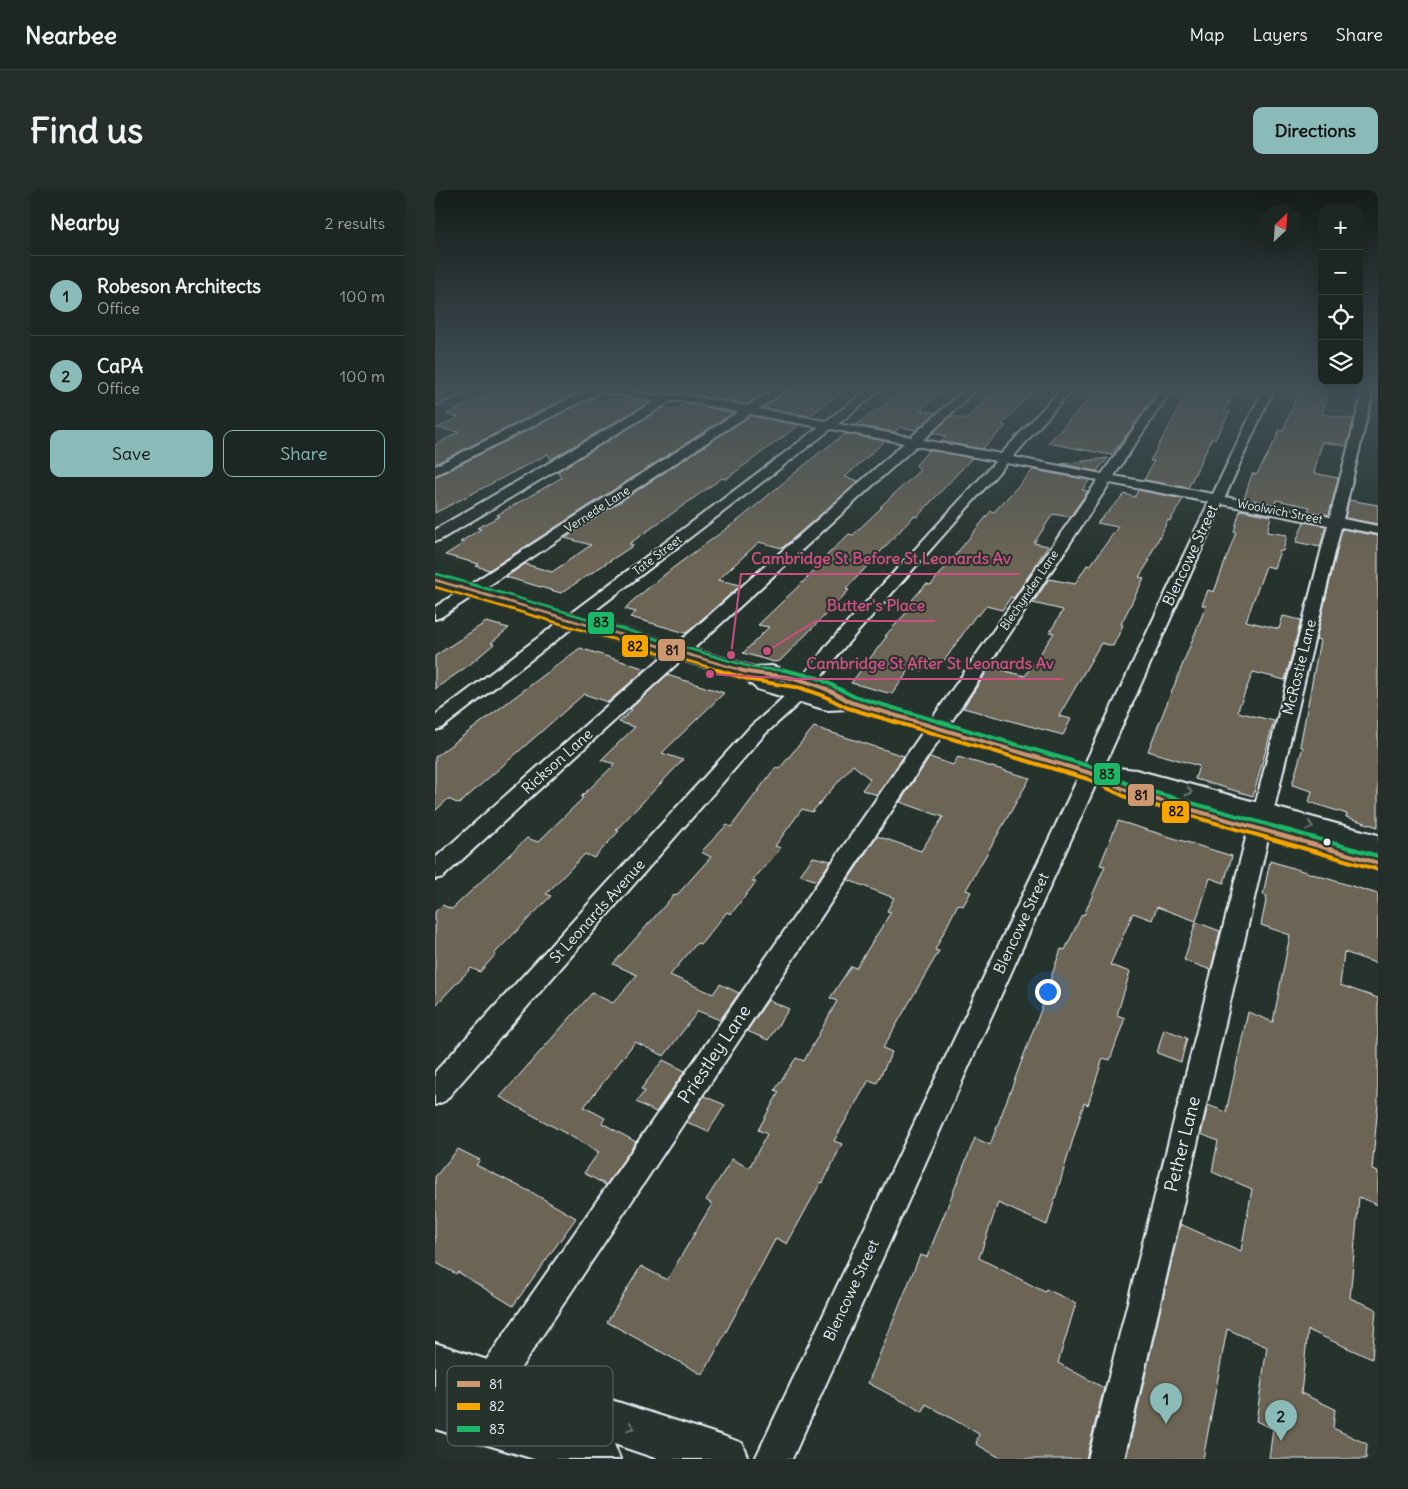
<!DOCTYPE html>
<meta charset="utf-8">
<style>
body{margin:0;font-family:Delius,sans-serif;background:#252e2a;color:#f1f3f6}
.controls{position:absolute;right:15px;top:15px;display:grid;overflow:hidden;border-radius:10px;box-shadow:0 5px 20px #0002}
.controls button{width:45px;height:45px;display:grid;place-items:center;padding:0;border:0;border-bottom:1px solid #3a4340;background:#1c2622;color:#f1f3f6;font:25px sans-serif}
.compass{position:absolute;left:823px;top:15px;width:45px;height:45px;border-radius:50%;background:#1c2622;box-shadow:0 5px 20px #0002;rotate:25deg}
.you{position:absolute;left:612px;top:801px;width:18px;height:18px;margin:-12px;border:4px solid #fff;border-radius:50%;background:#1a73e8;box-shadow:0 0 0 8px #1a73e833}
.badge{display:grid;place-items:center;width:32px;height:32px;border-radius:50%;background:#8bbbb9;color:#111;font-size:16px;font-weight:700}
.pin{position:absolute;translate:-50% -41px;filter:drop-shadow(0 1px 2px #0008)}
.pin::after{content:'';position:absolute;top:26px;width:18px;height:15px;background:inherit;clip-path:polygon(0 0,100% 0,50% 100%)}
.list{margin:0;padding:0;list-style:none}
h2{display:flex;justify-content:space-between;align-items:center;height:65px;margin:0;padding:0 20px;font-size:21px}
h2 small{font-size:16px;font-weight:400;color:#a0a5a5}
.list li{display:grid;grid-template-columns:32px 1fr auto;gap:15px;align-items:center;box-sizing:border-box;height:80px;padding:0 20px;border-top:1px solid #3a4340}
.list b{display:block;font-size:19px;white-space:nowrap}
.list p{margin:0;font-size:16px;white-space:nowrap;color:#a0a5a5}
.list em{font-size:16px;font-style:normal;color:#a0a5a5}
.actions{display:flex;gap:10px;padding:15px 20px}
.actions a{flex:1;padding:11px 0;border:1px solid #8bbbb9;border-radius:10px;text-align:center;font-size:18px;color:#8bbbb9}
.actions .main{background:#8bbbb9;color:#111}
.icon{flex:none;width:28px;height:28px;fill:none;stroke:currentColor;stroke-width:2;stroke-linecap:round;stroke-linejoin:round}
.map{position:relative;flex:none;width:943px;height:1269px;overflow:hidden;border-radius:10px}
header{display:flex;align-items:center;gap:30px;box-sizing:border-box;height:70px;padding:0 25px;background:#1c2622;border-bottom:1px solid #3a4340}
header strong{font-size:24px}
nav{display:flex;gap:28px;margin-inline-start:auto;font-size:18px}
.intro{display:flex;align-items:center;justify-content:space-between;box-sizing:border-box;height:120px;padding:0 30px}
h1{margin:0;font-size:35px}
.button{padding:12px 22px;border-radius:10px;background:#8bbbb9;color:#111;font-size:18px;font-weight:700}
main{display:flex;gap:30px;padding:0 30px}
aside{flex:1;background:#1c2622;border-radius:10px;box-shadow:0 5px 20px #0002}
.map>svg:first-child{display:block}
.building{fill:#6c6555;stroke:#e8f1f8}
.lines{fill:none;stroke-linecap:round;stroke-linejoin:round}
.minor-casing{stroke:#e8f1f8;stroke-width:4}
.major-casing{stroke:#e8f1f8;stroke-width:4}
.minor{fill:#26332d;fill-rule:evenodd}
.major{fill:#26332d;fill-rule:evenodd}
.bus-1-far1-casing{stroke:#26332d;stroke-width:5}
.bus-1-casing{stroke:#26332d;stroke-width:8}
.bus-2-far1-casing{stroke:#26332d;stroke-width:5}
.bus-2-casing{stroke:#26332d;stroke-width:8}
.bus-3-far1-casing{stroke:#26332d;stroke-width:5}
.bus-3-casing{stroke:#26332d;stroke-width:8}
.bus-1-far1{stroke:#cd976f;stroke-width:2.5}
.bus-1{stroke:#cd976f;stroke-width:4}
.bus-2-far1{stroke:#f7a600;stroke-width:2.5}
.bus-2{stroke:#f7a600;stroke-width:4}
.bus-3-far1{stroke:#1ab867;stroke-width:2.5}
.bus-3{stroke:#1ab867;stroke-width:4}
.oneway{stroke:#6a7674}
.bus-dot{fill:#e8f1f8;stroke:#26332d;stroke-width:2}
.labels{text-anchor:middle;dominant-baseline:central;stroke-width:4;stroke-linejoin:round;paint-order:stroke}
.far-street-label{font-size:12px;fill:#e8f1f8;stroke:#26332d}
.street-label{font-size:15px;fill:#e8f1f8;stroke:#26332d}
.near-street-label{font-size:18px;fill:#e8f1f8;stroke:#26332d}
.key{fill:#26332d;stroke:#606c6a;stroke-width:1}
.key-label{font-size:14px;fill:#e8f1f8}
.leader{fill:none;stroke:#cc4e82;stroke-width:2}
.callout-dot{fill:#cc4e82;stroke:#26332d;stroke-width:2}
.callout-label{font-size:16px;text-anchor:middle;font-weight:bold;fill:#cc4e82;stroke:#26332d;stroke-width:4;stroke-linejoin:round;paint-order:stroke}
.line-badge{stroke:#26332d;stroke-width:2}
.pale-badge-label{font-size:14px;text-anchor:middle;font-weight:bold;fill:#111}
</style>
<header>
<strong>Nearbee</strong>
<nav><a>Map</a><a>Layers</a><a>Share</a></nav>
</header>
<div class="intro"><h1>Find us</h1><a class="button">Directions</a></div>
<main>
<aside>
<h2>Nearby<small>2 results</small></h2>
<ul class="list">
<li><span class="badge">1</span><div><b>Robeson Architects</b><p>Office</p></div><em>100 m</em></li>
<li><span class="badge">2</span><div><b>CaPA</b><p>Office</p></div><em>100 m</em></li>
</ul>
<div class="actions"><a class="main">Save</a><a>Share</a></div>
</aside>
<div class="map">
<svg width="943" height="1269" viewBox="0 0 943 1269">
<rect width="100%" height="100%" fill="#26332d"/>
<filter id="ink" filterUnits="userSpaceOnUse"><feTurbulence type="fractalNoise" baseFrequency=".02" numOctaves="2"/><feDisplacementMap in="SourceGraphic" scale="10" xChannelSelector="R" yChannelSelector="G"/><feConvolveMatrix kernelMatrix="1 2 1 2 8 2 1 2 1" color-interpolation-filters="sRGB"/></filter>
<g filter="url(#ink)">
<g class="building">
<polygon points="69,197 101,197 139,204 0,274 0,255 24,242 2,238 24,227 11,224"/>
<polygon points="281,197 338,197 312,214 265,206"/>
<polygon points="379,197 413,197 375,226 329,218 353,200 371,202"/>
<polygon points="474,197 511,197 486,220 501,223 481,240 465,237 460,242 421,235"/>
<polygon points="562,197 601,197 567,235 571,236 547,259 505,251 511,246 498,243 516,226 532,229"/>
<polygon points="669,197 722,197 703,230 676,265 613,253 664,199"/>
<polygon points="756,197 803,197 789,221 795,222 780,249 777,248 753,298 709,290 719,271 715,271"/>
<polygon points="865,197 895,197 887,224 919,229 912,256 887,252 879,283 903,288 894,325 873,321 875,317 841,310 840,315 809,309 817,284 822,284 841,249 844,240 848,241"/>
<polygon points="157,208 171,211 175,208 211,214 116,269 113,264 0,323 0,287"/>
<polygon points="251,213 298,223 54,380 41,376 44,374 10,365 29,353 25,352 46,339 42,338 65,326 62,325 126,288 123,281 228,218 238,220"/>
<polygon points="315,226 364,235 291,289 287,288 194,354 199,355 126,403 71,387 90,374 117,382 156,355 130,348"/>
<polygon points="410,244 450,251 410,287 424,291 347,358 324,352 283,390 306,395 251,443 195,427 201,422 190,419 195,413 239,377 306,328 384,263"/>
<polygon points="494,260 537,268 482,327 479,326 461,345 411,399 414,400 399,416 345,471 339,472 308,463 334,437 323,435 391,370 388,369 414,344 418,345 447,317 445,317 485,280 481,275"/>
<polygon points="673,268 662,281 626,274"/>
<polygon points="598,280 655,290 647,300 653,301 635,327 618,324 599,353 613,356 579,408 576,407 567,420 551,416 544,425 541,425 507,474 494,470 487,481 476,478 457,504 416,493 452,446 450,446 482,411 477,410 491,394 496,395 556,321 559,322"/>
<polygon points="703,300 748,309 735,331 733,330 713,370 715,370 704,387 709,388 686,434 688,435 678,456 666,453 624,526 636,529 628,545 528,518 555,477 590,486 619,443 615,442 628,420 598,413 614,389 640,394 652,375 655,376 683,337 662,333 690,304 700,307"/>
<polygon points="914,310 943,315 943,334 910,328"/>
<polygon points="805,320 836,326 832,342 852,345 848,361 845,361 839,378 831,376 811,431 844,439 848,426 866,430 850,490 818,482 804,517 803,522 839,531 818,606 760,589 764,576 713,561 771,416 767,415 773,400 779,402 801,342 799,342"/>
<polygon points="869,332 891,336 885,357 861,352"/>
<polygon points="907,339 943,346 943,637 911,627 912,624 874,612 877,601 857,595 868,557 865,556 885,450 881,449"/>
<polygon points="51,432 74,438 56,453 59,454 34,475 0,499 0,466"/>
<polygon points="145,458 211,479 173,512 149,504 24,614 13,609 0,621 0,567"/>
<polygon points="232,485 289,503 227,563 248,570 181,640 184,641 159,668 150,664 111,704 116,706 59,764 61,764 45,782 36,778 0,816 0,722 7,715 17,719 92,648 103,652 148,608 146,607 180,574 166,570 200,537 184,532 197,520 195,519"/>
<polygon points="379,537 469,566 442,605 427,600 435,589 418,575 377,622 367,619 340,656 346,658 317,691 321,692 296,724 292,722 266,754 262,753 235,785 278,804 285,794 304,803 285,830 263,821 229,866 200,852 149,917 170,928 167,933 201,952 171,995 149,983 164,962 65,907 157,803 178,813 202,785 178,774 239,705 241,706 276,667 266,662 292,635 296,637 340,578 344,579"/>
<polygon points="495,567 518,575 523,567 595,588 531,700 536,702 528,716 523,714 500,760 504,761 448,858 457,862 442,893 434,890 399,951 407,954 388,993 386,992 352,1054 341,1048 268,1185 172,1132 206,1076 232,1090 277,1014 271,1010 297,969 314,978 332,944 323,940 344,902 340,900 361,868 369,871 402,811 395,808 416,776 421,778 456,722 452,721 459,708 413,690 442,646 486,661 508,627 465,612"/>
<polygon points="683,631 797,666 789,693 775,688 761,731 722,717 717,730 698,723 675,775 695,782 682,825 690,828 675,870 668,868 653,915 649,913 612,1035 563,1013 544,1068 610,1102 611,1099 641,1113 623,1173 669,1198 651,1269 567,1269 541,1254 544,1244 491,1214 488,1222 433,1193 485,1065 492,1067 540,948 555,955 616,793 614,793 626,759 630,760 647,724 649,725 670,676 665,675"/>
<polygon points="378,667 396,671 382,691 365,685"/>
<polygon points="835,671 943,704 943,774 909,762 905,795 943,808 943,914 937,980 943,982 943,1015 924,1007 915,1108 941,1119 937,1169 873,1140 866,1203 900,1219 898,1238 932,1254 931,1269 834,1269 838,1239 821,1231 832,1157 792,1139 768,1269 691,1269 745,1034 806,1061 817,999 777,982 783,951 766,944 773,915 791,922 813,822 838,832 855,745 826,735 832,706 828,705"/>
<polygon points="761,732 785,741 776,780 749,770"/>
<polygon points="333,810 354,819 333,850 312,841"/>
<polygon points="729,839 752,848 746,872 722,863"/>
<polygon points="228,870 250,881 221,922 201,912 210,901 206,899"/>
<polygon points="269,906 290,915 273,942 252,932"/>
<polygon points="23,959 45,970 41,975 98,1003 141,1028 78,1116 23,1082 21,1084 0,1072 0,987"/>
</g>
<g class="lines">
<defs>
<g id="minor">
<polygon points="26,197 39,197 0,215 0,208"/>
<path d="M153,197H174L217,205H250L312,216L342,197H354L324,219L391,231L437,197H449L403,234L476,247L533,197H544L488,250L566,264L628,197H639L578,267L667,284L728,197H738L679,286L778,304L829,197H839L790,307L895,327L929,197H939L908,329L943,336V344L906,337L838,623L835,628L828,630L821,628L818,623L893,335L787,314L357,1269H320L774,312L675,293L69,1203L57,1208L45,1203L40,1191L45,1179L663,290L572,273L405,462L371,507L330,544L10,911L0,915V882L316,536C346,512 370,487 392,455L561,271L481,256L8,687L0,689V668L469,253L396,239L7,538L0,540V525L384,237L315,224L6,427L0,429V417L303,222L250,211H236L5,350L0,351V340L6,336L220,211L165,202L0,285V276L154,199Z"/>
<polygon points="824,632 832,635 835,640 689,1269 653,1269 813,640 816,635"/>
</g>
<g id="major">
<polygon points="0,384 319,477 336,476 344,478 347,483 344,488 338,489 394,506 415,505 655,575 701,580 943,645 943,665 701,596 655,591 414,519 393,520 385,518 322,499 310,489 0,396"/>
<polygon points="0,1153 291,1247 307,1253 313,1269 223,1269 179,1254 185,1269 99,1269 0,1239 0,1195 9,1198 0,1195"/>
</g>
</defs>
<use href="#minor" class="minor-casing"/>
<use href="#major" class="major-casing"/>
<use href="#minor" class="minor"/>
<use href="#major" class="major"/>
<defs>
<polyline id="bus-1-far1" points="0,390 309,481"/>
<path id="bus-1" d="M305,480C318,484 331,484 344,486C370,489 393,498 415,512L655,583L695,602L943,673"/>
<polyline id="bus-2-far1" points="0,397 287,481"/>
<polyline id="bus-2" points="282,480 316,490 366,498 389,506 413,518 653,589 693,608 941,679"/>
<polyline id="bus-3-far1" points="2,384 319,478 357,481"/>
<polyline id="bus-3" points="349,480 383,488 418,506 657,577 697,596 943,666"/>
</defs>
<use href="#bus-1-far1" class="bus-1-far1-casing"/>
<use href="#bus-1" class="bus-1-casing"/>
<use href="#bus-2-far1" class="bus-2-far1-casing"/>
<use href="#bus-2" class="bus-2-casing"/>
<use href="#bus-3-far1" class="bus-3-far1-casing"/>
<use href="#bus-3" class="bus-3-casing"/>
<use href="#bus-1-far1" class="bus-1-far1"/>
<use href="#bus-1" class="bus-1"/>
<use href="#bus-2-far1" class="bus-2-far1"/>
<use href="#bus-2" class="bus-2"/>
<use href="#bus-3-far1" class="bus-3-far1"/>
<use href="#bus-3" class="bus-3"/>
</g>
<defs><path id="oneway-chevron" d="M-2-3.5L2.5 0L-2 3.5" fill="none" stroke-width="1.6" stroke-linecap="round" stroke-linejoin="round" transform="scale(1.25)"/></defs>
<g class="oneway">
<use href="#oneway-chevron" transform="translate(754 602) rotate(16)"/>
<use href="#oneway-chevron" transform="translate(875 636) rotate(16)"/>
<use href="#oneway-chevron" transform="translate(196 1237) rotate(18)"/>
</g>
</g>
<linearGradient id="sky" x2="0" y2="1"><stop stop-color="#151c19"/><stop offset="0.53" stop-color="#415057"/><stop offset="1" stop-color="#415057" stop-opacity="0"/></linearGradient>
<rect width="943" height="374" fill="url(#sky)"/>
<circle class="bus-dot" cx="892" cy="652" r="4.5"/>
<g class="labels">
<g class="far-street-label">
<text transform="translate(162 319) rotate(-33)">Vernede Lane</text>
<text transform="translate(845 321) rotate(11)">Woolwich Street</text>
<text transform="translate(222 365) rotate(-37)">Tate Street</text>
<text transform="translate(594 400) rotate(-56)">Blechynden Lane</text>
</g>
<g class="street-label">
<text transform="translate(755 365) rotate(-65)">Blencowe Street</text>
<text transform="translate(864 477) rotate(-76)">McRostie Lane</text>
<text transform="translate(122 571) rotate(-42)">Rickson Lane</text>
<text transform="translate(162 721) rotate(-48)">St Leonards Avenue</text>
<text transform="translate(586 733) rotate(-65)">Blencowe Street</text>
<text transform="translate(416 1100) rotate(-65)">Blencowe Street</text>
</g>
<g class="near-street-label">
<text transform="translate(279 864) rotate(-56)">Priestley Lane</text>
<text transform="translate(747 954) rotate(-76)">Pether Lane</text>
</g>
</g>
<rect x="12" y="1176" width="166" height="80" rx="8" class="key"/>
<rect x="22" y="1191" width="23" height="6" fill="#cd976f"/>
<rect x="22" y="1213" width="23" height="7" fill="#f7a600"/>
<rect x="22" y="1236" width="23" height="6" fill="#1ab867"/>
<g class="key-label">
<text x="54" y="1199">81</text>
<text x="54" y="1221">82</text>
<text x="54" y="1244">83</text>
</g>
<path class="leader" d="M296 465L306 384H585M332 461L381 431H500M275 484L361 489H628"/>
<g class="callout-dot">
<circle cx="296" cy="465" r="5"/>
<circle cx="332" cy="461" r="5"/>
<circle cx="275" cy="484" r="5"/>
</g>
<g class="callout-label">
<text x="446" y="374">Cambridge St Before St Leonards Av</text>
<text x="441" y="421">Butter's Place</text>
<text x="495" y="479">Cambridge St After St Leonards Av</text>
</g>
<g class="line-badge">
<rect x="152" y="421" width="28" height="24" rx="5" fill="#1ab867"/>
<rect x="186" y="444" width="28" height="24" rx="5" fill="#f7a600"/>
<rect x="222" y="448" width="29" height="24" rx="5" fill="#cd976f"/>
<rect x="658" y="572" width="28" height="24" rx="5" fill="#1ab867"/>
<rect x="692" y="593" width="28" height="24" rx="5" fill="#cd976f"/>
<rect x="726" y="610" width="29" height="24" rx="5" fill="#f7a600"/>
</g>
<g class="pale-badge-label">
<text x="166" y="437">83</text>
<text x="200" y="461">82</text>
<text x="237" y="465">81</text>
<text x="672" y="589">83</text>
<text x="706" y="610">81</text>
<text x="741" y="626">82</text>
</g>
</svg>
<div class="controls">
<button>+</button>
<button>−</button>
<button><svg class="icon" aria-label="locate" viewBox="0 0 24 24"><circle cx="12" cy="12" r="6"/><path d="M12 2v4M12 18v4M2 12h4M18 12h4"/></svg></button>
<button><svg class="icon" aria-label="layers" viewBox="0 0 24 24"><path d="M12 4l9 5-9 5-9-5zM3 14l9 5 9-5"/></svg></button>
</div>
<svg class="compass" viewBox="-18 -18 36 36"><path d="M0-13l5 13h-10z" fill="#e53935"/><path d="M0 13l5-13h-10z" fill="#a0a5a5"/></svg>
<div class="you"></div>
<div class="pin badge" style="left:731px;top:1234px">1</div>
<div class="pin badge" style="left:846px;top:1251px">2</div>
</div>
</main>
